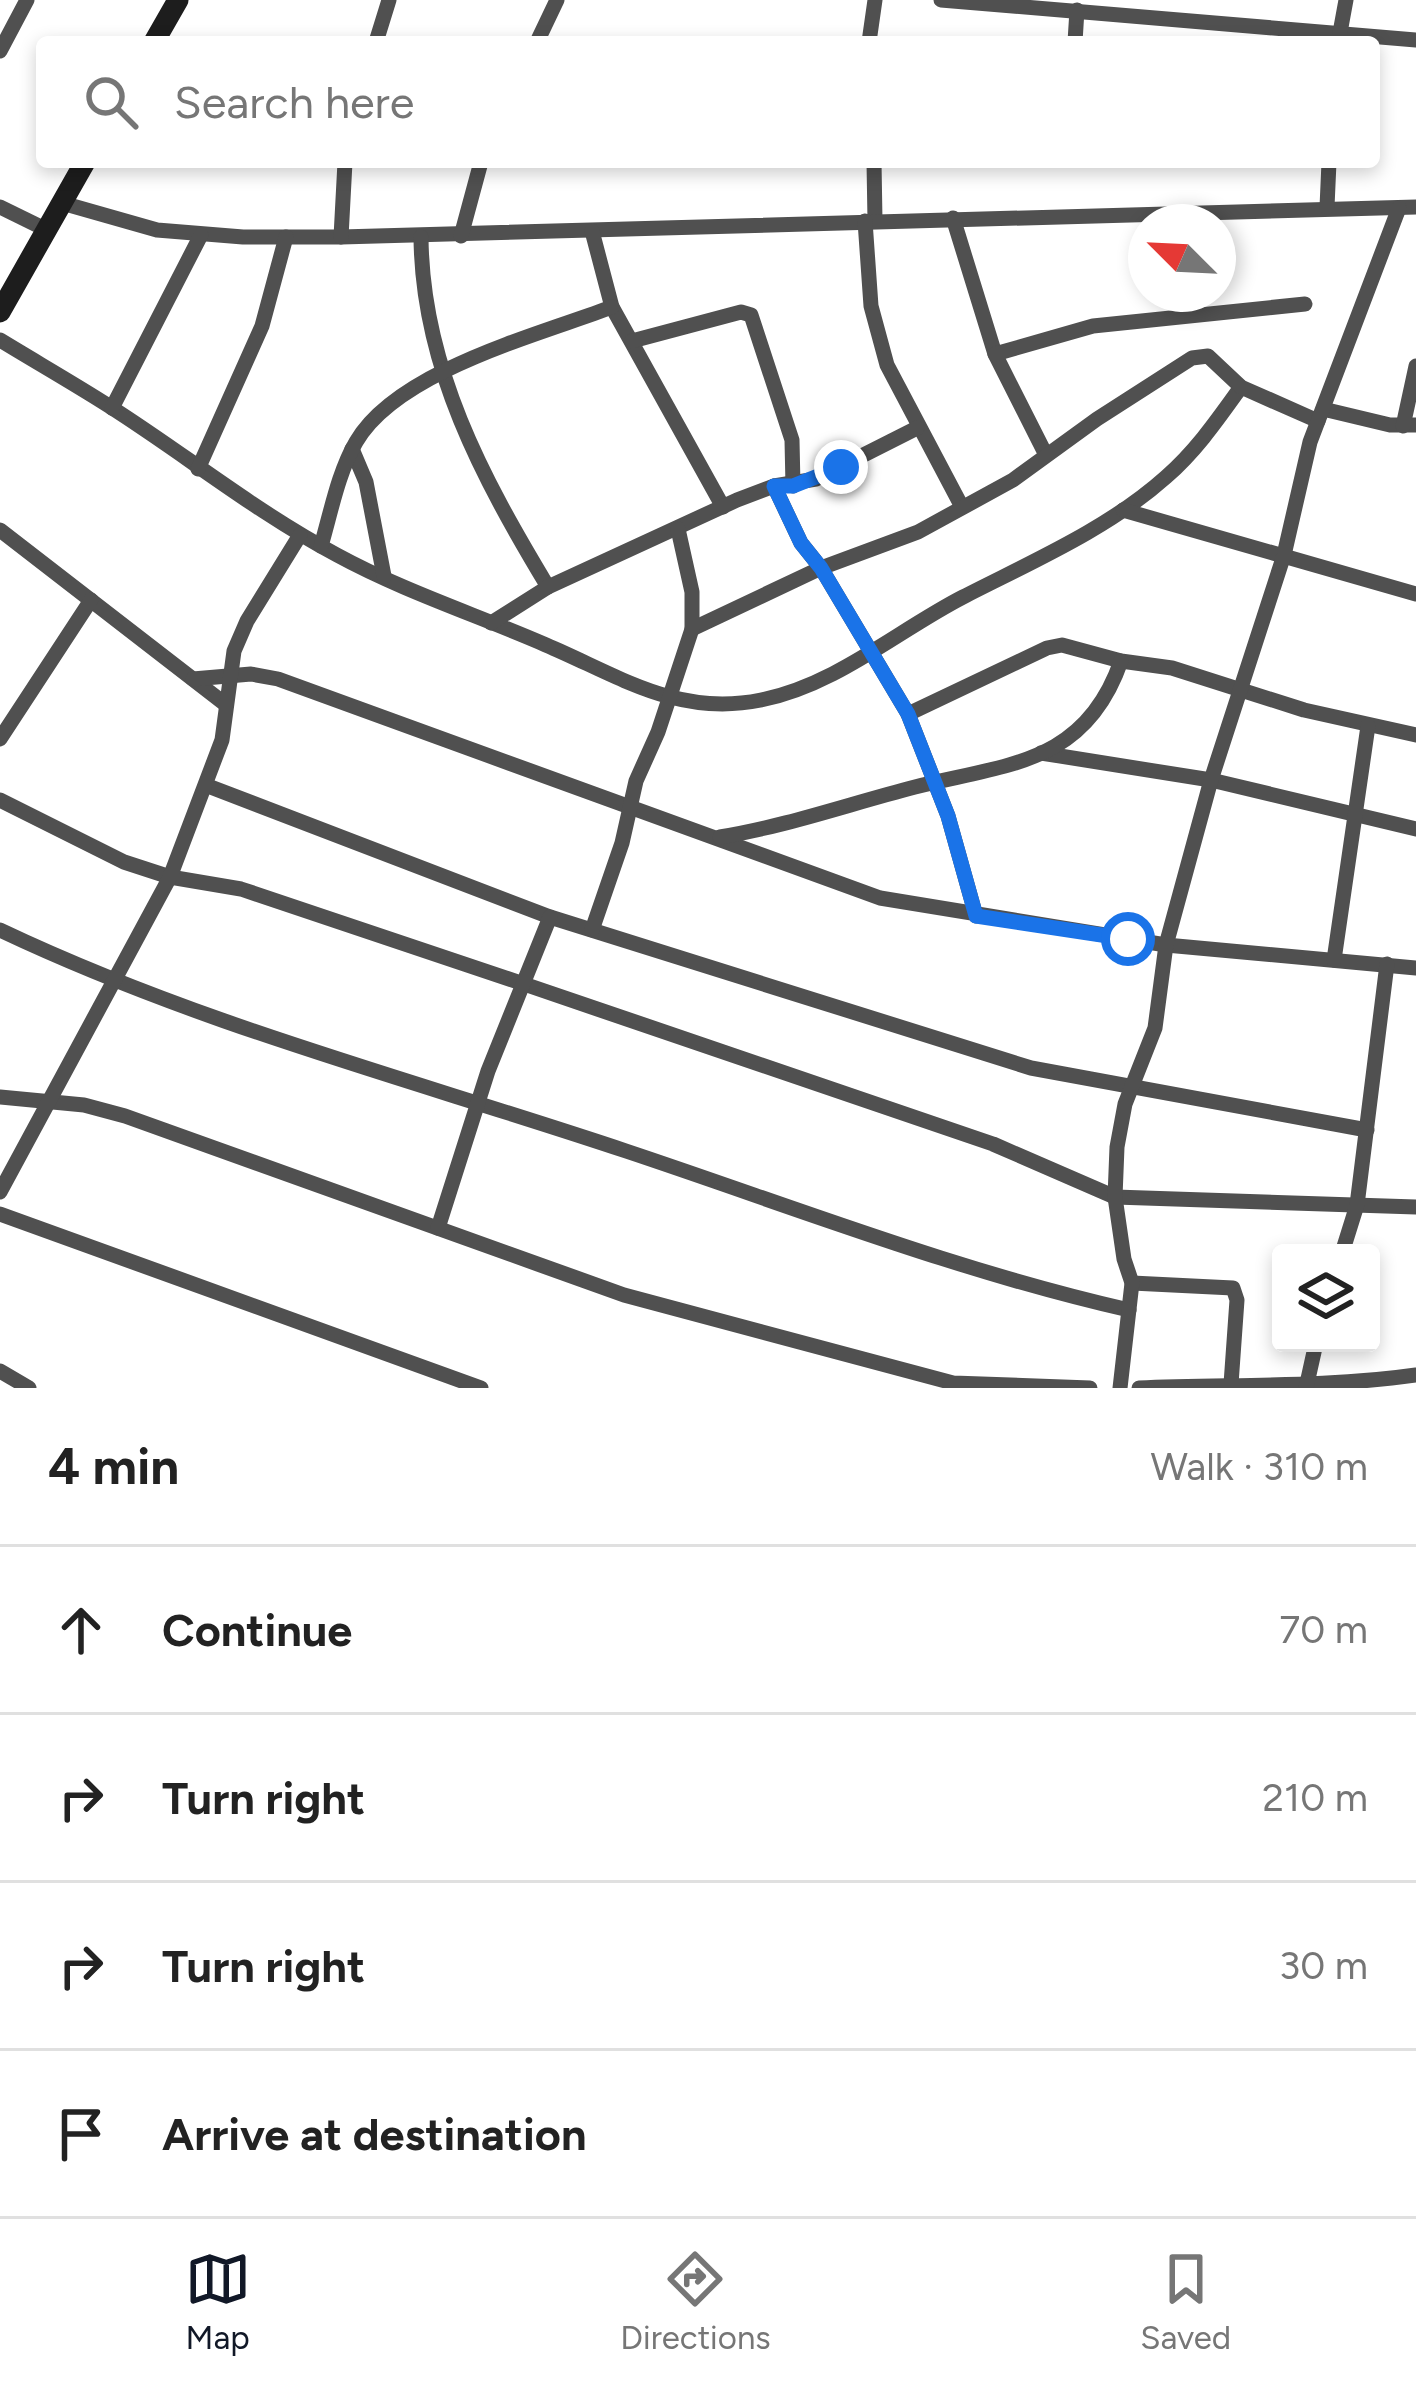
<!DOCTYPE html>
<meta charset="utf-8">
<style>
body{margin:0;font-family:Figtree,sans-serif;background:#f6f6f6;color:#222}
.controls{position:absolute;right:36px;bottom:36px;display:grid;overflow:hidden;border-radius:12px;box-shadow:0 6px 18px #0003}
.controls button{width:108px;height:108px;display:grid;place-items:center;padding:0;border:0;border-bottom:3px solid #e0e0e0;background:#fff;color:#222;font:60px sans-serif}
.compass{position:absolute;left:1128px;top:204px;width:108px;height:108px;border-radius:50%;background:#fff;box-shadow:0 6px 18px #0003;rotate:294deg}
.stop{position:absolute;width:36px;height:36px;margin:-27px;border:9px solid #1a73e8;border-radius:50%;background:#fff}
.stop.end{background:#1a73e8;border-color:#fff;box-shadow:0 3px 12px #0008}
.list{margin:0;padding:0;list-style:none}
h2{display:flex;justify-content:space-between;align-items:center;height:156px;margin:0;padding:0 48px;font-size:51px}
h2 small{font-size:39px;font-weight:400;color:#767676}
.list li{display:grid;grid-template-columns:78px 1fr auto;gap:36px;align-items:center;box-sizing:border-box;height:168px;padding:0 48px;border-top:3px solid #e0e0e0}
.list b{display:block;font-size:45px;white-space:nowrap}
.list em{font-size:39px;font-style:normal;color:#767676}
.icon{flex:none;width:66px;height:66px;fill:none;stroke:currentColor;stroke-width:2;stroke-linecap:round;stroke-linejoin:round}
.map{position:relative;flex:none;width:1416px;height:1388px;overflow:hidden}
.search{position:absolute;background:#fff;box-shadow:0 6px 18px #0003;left:36px;right:36px;top:36px;height:132px;display:flex;align-items:center;gap:30px;box-sizing:border-box;padding:0 42px;border-radius:12px;color:#767676;font-size:45px}
.sheet{height:828px;background:#fff}
nav{display:flex;justify-content:space-around;align-items:center;box-sizing:border-box;height:168px;border-top:3px solid #e0e0e0;background:#fff;font-size:33px;color:#767676}
nav a{display:grid;justify-items:center;gap:6px}
nav .on{color:#111827}
.map>svg:first-child{display:block}
.lines{fill:none;stroke-linecap:round;stroke-linejoin:round}
.minor{stroke:#505050;stroke-width:15}
.secondary{stroke:#1d1d1d;stroke-width:21}
.route{stroke:#1a73e8;stroke-width:15}
</style>
<div class="map">
<svg width="1416" height="1388" viewBox="0 0 1416 1388">
<rect width="100%" height="100%" fill="#fff"/>
<g class="lines">
<g class="minor">
<polyline points="941,0 1416,40"/>
<polyline points="1339,38 1346,0"/>
<polyline points="376,42 389,0"/>
<polyline points="537,42 557,0"/>
<polyline points="869,42 875,0"/>
<polyline points="1075,42 1077,10"/>
<polyline points="0,51 27,0"/>
<polyline points="874,162 875,221"/>
<polyline points="62,203 157,230 243,237 341,237 1416,207"/>
<polyline points="0,207 47,230"/>
<polyline points="1327,207 1329,162"/>
<polyline points="953,218 995,354 1046,455"/>
<polyline points="865,221 871,306 887,365 962,507"/>
<polyline points="592,231 612,307 723,507"/>
<polyline points="461,236 481,162"/>
<polyline points="341,237 345,162"/>
<path d="M421,237C422,367 483,479 548,587"/>
<path d="M0,340C36,362 73,383 109,406C186,455 256,512 337,555C403,591 477,615 546,645C619,676 677,717 761,700C836,685 897,631 963,597C1031,562 1108,529 1166,477C1196,451 1218,419 1241,387"/>
<polyline points="632,341 741,312 751,315 792,440 793,486"/>
<polyline points="995,354 1093,326 1305,304"/>
<polyline points="112,408 201,235"/>
<polyline points="1323,409 1390,425 1416,425"/>
<polyline points="1403,426 1416,366"/>
<polyline points="352,449 366,482 384,576"/>
<polyline points="198,469 262,326 286,237"/>
<polyline points="774,486 801,543 821,568 908,714 948,816 976,916"/>
<polyline points="1123,510 1416,594"/>
<polyline points="0,530 225,704"/>
<path d="M321,546C331,512 338,473 356,442C397,371 538,335 612,307"/>
<polyline points="491,623 548,587 737,500 774,486 816,479 917,428"/>
<polyline points="692,629 821,568 918,532 1013,480 1097,419 1192,358 1208,356 1241,387 1318,421"/>
<polyline points="193,679 251,674 278,679 880,898 1166,945 1416,968"/>
<polyline points="908,714 1047,648 1062,645 1121,661 1172,668 1304,710 1416,735"/>
<polyline points="0,739 91,600"/>
<polyline points="1041,753 1211,780 1416,829"/>
<polyline points="208,786 550,917 1031,1068 1367,1130"/>
<polyline points="0,800 124,862 170,877 241,889 524,984 993,1144 1115,1197 1416,1207"/>
<path d="M720,837C787,826 849,804 915,787C1006,764 1085,765 1121,661"/>
<path d="M0,930C200,1025 417,1081 626,1151C794,1207 957,1271 1129,1310"/>
<polyline points="592,930 622,843 636,781 658,732 692,629 692,592 678,529"/>
<polyline points="1334,960 1368,726"/>
<polyline points="0,1097 84,1105 125,1116 624,1295 953,1383 1090,1388"/>
<polyline points="0,1192 170,877 222,740 234,651 247,621 300,535"/>
<polyline points="0,1214 481,1388"/>
<polyline points="438,1228 488,1071 550,917"/>
<polyline points="1342,1253 1357,1205 1387,964"/>
<polyline points="1132,1283 1233,1288 1237,1300 1231,1384"/>
<polyline points="0,1371 29,1388"/>
<polyline points="1120,1388 1132,1283 1124,1259 1115,1197 1117,1147 1125,1104 1155,1028 1166,945 1211,780 1284,555 1310,442 1399,208"/>
<path d="M1139,1388C1230,1384 1326,1388 1416,1375"/>
<polyline points="1306,1388 1316,1343"/>
</g>
<g class="secondary">
<polyline points="154,42 178,0"/>
<polyline points="0,312 85,162"/>
</g>
</g>
<g class="lines">
<polyline class="route" points="841,467 793,486 774,486 801,543 821,568 908,714 948,816 976,916 1128,939"/>
</g>
</svg>
<div class="controls">
<button><svg class="icon" aria-label="layers" viewBox="0 0 24 24"><path d="M12 4l9 5-9 5-9-5zM3 14l9 5 9-5"/></svg></button>
</div>
<svg class="compass" viewBox="-18 -18 36 36"><path d="M0-13l5 13h-10z" fill="#e53935"/><path d="M0 13l5-13h-10z" fill="#767676"/></svg>
<div class="stop" style="left:1128px;top:939px"></div>
<div class="stop end" style="left:841px;top:467px"></div>
<div class="search"><svg class="icon" aria-label="search" viewBox="0 0 24 24"><circle cx="10" cy="10" r="6"/><path d="M15 15l6 6"/></svg>Search here</div>
</div>
<section class="sheet">
<h2>4 min<small>Walk · 310 m</small></h2>
<ul class="list">
<li><svg class="icon" aria-label="ahead" viewBox="0 0 24 24"><path d="M12 20V5M6 11l6-6 6 6"/></svg><div><b>Continue</b></div><em>70 m</em></li>
<li><svg class="icon" aria-label="right" viewBox="0 0 24 24"><path d="M7 20v-9h11M14 6l5 5-5 5"/></svg><div><b>Turn right</b></div><em>210 m</em></li>
<li><svg class="icon" aria-label="right" viewBox="0 0 24 24"><path d="M7 20v-9h11M14 6l5 5-5 5"/></svg><div><b>Turn right</b></div><em>30 m</em></li>
<li><svg class="icon" aria-label="arrive" viewBox="0 0 24 24"><path d="M6 21V4h12l-3 4 3 4H6"/></svg><div><b>Arrive at destination</b></div></li>
</ul>
</section>
<nav>
<a class="on"><svg class="icon" aria-label="map" viewBox="0 0 24 24"><path d="M3 6l6-2 6 2 6-2v14l-6 2-6-2-6 2zM9 4v14M15 6v14"/></svg>Map</a>
<a><svg class="icon" aria-label="directions" viewBox="0 0 24 24"><path d="M12 3l9 9-9 9-9-9zM9 14v-3h6M13 9l2 2-2 2"/></svg>Directions</a>
<a><svg class="icon" aria-label="saved" viewBox="0 0 24 24"><path d="M7 4h10v16l-5-4-5 4z"/></svg>Saved</a>
</nav>
